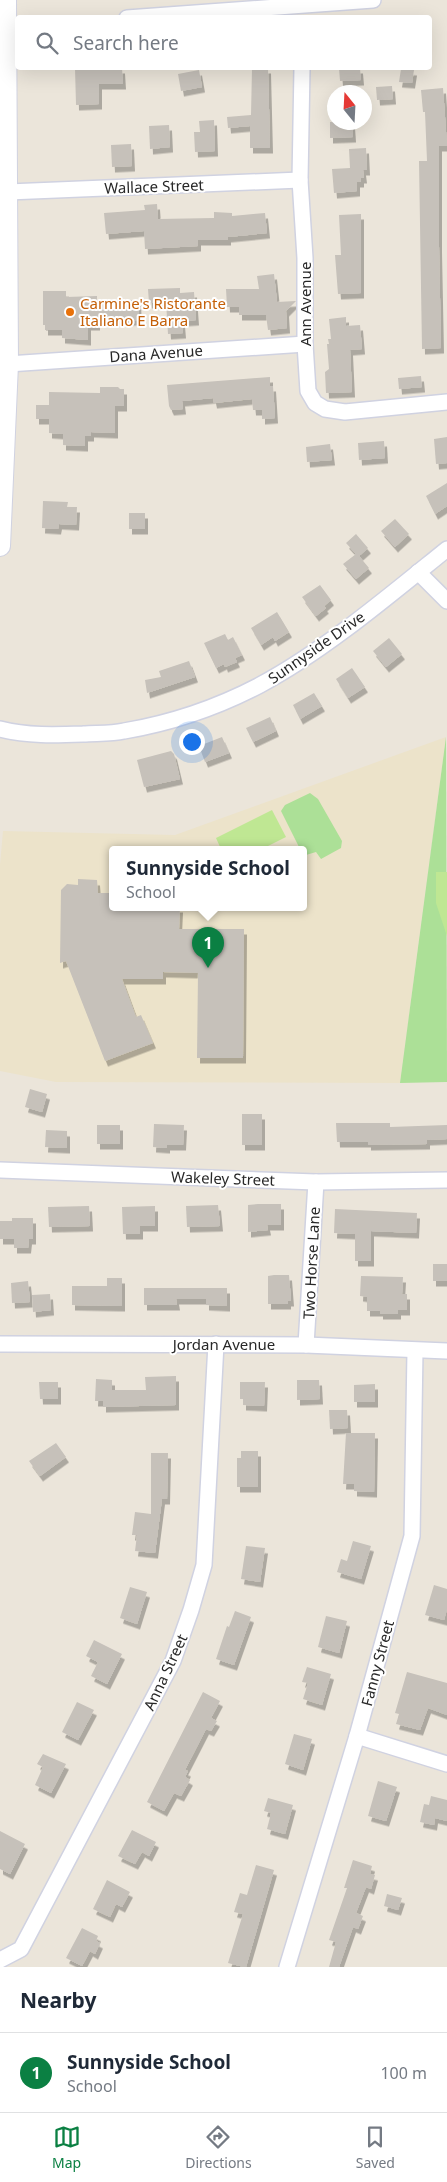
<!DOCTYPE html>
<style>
body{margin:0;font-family:"Noto Sans",sans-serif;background:#f2f2f3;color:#1f2937}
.compass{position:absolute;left:327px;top:85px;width:45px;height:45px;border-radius:50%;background:#fff;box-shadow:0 5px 20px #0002;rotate:342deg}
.you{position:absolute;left:191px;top:741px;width:18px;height:18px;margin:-12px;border:4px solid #fff;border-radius:50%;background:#1a73e8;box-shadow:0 0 0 8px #1a73e833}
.badge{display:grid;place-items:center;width:32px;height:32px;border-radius:50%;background:#0b8043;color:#fff;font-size:16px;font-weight:700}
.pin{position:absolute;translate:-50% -41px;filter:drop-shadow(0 1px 2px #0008)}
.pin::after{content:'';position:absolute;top:26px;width:18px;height:15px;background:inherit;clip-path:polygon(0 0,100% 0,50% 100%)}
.popup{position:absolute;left:109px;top:846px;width:198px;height:65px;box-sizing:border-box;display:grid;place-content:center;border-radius:5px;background:#fff;filter:drop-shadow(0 1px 4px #0005);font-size:16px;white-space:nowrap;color:#747a83}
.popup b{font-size:19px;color:#1f2937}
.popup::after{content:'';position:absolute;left:50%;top:100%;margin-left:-10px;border:10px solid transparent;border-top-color:#fff}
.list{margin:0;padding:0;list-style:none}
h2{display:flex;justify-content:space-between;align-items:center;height:65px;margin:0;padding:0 20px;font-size:21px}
h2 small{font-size:16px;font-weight:400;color:#747a83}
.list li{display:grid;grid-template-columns:32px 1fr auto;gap:15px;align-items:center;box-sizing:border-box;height:80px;padding:0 20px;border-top:1px solid #e0e1e3}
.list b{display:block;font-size:19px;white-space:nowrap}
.list p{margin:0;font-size:16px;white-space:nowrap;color:#747a83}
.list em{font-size:16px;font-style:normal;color:#747a83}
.icon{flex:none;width:28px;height:28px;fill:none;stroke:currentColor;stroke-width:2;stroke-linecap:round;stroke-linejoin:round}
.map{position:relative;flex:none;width:447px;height:1967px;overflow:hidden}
.search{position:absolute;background:#fff;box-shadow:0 5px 20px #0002;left:15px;right:15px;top:15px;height:55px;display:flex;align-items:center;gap:12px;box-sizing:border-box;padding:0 18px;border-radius:5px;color:#747a83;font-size:19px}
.sheet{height:145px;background:#fff}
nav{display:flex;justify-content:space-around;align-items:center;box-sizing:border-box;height:70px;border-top:1px solid #e0e1e3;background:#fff;font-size:14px;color:#747a83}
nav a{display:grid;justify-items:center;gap:2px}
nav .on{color:#0b8043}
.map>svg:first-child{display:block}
.education{fill:#ece3ca;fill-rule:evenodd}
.green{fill:#ace097}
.pitch{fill:#bfe793}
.building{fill:#c6c1ba;filter:url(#shadow)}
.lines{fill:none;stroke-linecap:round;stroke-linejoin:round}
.minor-casing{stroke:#d0d2e1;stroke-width:18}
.secondary-casing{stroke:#d0d2e1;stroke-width:22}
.minor{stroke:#fff;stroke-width:15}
.secondary{stroke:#fff;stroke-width:20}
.food-dot{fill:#e8710a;stroke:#fff;stroke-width:2}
.labels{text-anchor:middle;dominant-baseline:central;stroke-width:4;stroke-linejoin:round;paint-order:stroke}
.street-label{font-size:15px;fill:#282828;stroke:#fff}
.food-label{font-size:15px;fill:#c56008;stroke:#fff;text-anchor:start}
</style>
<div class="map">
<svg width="447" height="1967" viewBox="0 0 447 1967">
<defs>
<filter id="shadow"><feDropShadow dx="3" dy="5.5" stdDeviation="0" flood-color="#0004"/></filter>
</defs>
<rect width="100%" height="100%" fill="#ebe5da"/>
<path class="education" d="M446,737L400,1083L56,1082L0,1071V865L3,831L175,835ZM113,849H303V907H113Z"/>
<g class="green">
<polygon points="446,737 447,1082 400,1083"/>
<polygon points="310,793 318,799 342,841 341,848 321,859 316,852 306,855 303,853 303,849 300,849 281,811 285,805"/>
</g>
<g class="pitch">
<polygon points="272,810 286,837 262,849 221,849 216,838"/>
<polygon points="436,872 447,872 447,936 436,903"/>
</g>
<g class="building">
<polygon points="75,68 122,68 123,84 99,84 99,104 76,105"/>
<polygon points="252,68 268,68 270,148 250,148 250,126 228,128 227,117 251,115"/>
<polygon points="339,68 360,68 361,80 340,81"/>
<polygon points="401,69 414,70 412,83 399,82"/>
<polygon points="199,70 202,87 181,91 178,74"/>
<polygon points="392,86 393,99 377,100 376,87"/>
<polygon points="443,88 447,146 439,146 439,247 441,348 422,349 419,161 427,161 425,112 423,112 421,90"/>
<polygon points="214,120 215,151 195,152 194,132 200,132 199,121"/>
<polygon points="330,122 352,122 353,137 330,138"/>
<polygon points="169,125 170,147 150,149 149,126"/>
<polygon points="131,144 132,166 112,167 111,145"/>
<polygon points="366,148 367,170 363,170 364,178 361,178 361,182 357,182 357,191 334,193 332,169 350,168 349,149"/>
<polygon points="157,204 158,219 214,218 214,212 232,213 232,216 265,213 267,233 228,237 228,240 198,240 198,246 145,249 144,231 106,234 104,213 145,210 144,205"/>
<polygon points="361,214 361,293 338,294 335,255 341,255 339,215"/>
<polygon points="274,274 277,302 296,301 286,311 287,328 268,330 266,315 239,315 239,307 227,307 226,289 259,289 257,276"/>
<polygon points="180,288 180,293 194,292 196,320 182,321 183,333 168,334 166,302 149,303 148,289"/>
<polygon points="43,291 66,291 66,297 97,296 97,300 138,300 139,320 97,321 97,325 88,325 88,340 62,338 62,330 45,330 45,325 43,325"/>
<polygon points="346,317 346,326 360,325 362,349 350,350 352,392 326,393 325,372 329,369 327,344 329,344 328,339 331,339 329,319"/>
<polygon points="421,376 422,387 399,389 398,378"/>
<polygon points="270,377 270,386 273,386 275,418 262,419 262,410 253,410 252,399 214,403 213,398 182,401 183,409 171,410 169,406 167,385"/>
<polygon points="100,387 118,387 120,389 124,389 124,406 115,406 115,433 91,432 91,436 85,436 85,446 63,445 63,434 49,433 49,419 36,419 36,405 49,405 49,392 100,393"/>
<polygon points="447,437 447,463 436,464 434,439"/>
<polygon points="384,441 385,458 359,460 358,443"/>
<polygon points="330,444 332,460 307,462 306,447"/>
<polygon points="447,483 447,506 435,514 426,496"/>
<polygon points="43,501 68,502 67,507 77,507 76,525 59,524 58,529 42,528"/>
<rect x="129" y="513" width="16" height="16"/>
<polygon points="395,519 409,534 395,547 381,531"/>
<polygon points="356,534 368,548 359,556 369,568 356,579 343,564 356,554 346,543"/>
<polygon points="320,585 331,600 324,606 326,608 316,616 302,597"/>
<polygon points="277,612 289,632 275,641 273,637 261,645 251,628"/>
<polygon points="225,634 228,640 233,637 242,655 235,658 237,662 225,667 224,664 216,668 204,643"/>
<polygon points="389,638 402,654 386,667 373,651"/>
<polygon points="189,661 195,677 147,693 145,680 161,677 159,671"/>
<polygon points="352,668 365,687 348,698 336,679"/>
<polygon points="314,693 322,706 300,719 293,705"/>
<polygon points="270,717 276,731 253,742 246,728"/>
<polygon points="222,737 229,753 205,762 199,746"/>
<polygon points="171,751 174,754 180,779 144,787 137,760"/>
<polygon points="78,879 97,880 98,893 113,893 113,907 180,907 179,929 244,929 243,1058 197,1058 198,973 163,972 163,979 122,979 136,1017 141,1015 153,1043 105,1061 66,961 60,963 61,890 67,884 78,885"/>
<polygon points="30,1089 47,1094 42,1112 25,1107"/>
<rect x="242" y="1114" width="20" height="31"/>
<polygon points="336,1123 390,1123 390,1127 447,1125 447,1139 427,1140 427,1144 368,1145 368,1142 337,1142"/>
<polygon points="154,1124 184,1125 183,1145 167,1145 167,1148 153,1147"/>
<rect x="97" y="1125" width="23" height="19"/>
<polygon points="46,1130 67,1131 67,1148 45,1147"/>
<polygon points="258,1204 281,1204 281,1225 267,1225 268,1230 248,1232 248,1205"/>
<polygon points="218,1205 220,1226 187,1227 186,1206"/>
<polygon points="89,1206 90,1226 49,1227 48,1207"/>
<polygon points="155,1206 155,1226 140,1226 140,1234 123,1234 122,1207"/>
<polygon points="335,1209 417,1213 416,1233 371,1231 371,1261 355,1261 355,1234 334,1233"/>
<polygon points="12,1218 33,1218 33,1239 29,1239 28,1248 14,1248 14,1239 0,1239 0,1221 12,1221"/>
<rect x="433" y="1264" width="14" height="17"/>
<polygon points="274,1275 289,1275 291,1301 288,1301 288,1304 268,1304 268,1276"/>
<polygon points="361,1276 403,1277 402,1294 407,1294 407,1310 398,1310 398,1314 380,1314 380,1311 367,1311 367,1297 360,1296"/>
<polygon points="107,1278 122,1278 122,1306 72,1305 72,1286 107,1286"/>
<polygon points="28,1281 30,1302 12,1303 11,1283"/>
<polygon points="144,1288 227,1288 227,1306 206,1305 206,1299 176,1299 177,1305 144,1305"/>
<polygon points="50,1294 51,1310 33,1312 32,1295"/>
<polygon points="176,1376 176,1405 103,1407 103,1401 95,1401 96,1379 112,1380 112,1390 146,1390 145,1377"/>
<polygon points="297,1380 319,1380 320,1399 297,1400"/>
<polygon points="39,1382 58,1382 58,1399 40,1399"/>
<polygon points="240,1382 265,1382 264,1406 243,1405 243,1399 240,1399"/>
<polygon points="375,1384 375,1402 354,1402 354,1385"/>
<polygon points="329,1410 347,1410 348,1428 330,1429"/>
<polygon points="346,1433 375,1433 374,1492 354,1491 354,1484 343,1484"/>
<polygon points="56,1443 66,1457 40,1476 29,1461"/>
<polygon points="241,1451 258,1451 258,1487 237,1487 237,1458 241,1458"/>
<polygon points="151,1453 168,1453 167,1499 162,1499 155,1553 135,1551 137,1535 132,1535 135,1512 151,1514"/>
<polygon points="353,1541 371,1546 361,1579 337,1572 341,1559 347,1561"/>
<polygon points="246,1546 265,1548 260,1582 241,1579"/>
<polygon points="434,1585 447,1589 447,1609 444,1620 425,1615"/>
<polygon points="130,1587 147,1592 137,1624 120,1618"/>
<polygon points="235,1611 251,1617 234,1665 216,1659 227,1626 229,1627"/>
<polygon points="326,1616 347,1621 339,1653 318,1647"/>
<polygon points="94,1640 122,1654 107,1684 91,1676 98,1662 86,1656"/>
<polygon points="307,1667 331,1674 322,1705 303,1699 308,1683 302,1682"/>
<polygon points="407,1672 447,1683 447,1715 428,1708 420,1730 396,1724 399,1714 395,1713"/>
<polygon points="203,1692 220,1701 211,1718 217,1721 211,1731 206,1729 187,1766 185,1770 188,1771 185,1777 190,1780 181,1796 174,1793 164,1811 147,1802"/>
<polygon points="77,1702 94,1710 78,1740 62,1732"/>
<polygon points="294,1734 312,1739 303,1770 285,1764"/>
<polygon points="43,1754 66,1764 51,1793 35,1785 43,1767 37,1764"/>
<polygon points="378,1781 397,1787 386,1821 368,1816"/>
<polygon points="431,1796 447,1800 447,1821 435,1818 434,1825 420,1822 424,1804 429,1805"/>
<polygon points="268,1798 293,1805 285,1834 267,1829 271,1813 264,1811"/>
<polygon points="132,1830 156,1842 149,1856 142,1852 135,1864 118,1856"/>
<polygon points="0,1831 25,1844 10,1874 0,1869"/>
<polygon points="353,1860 372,1866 370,1874 375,1875 371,1889 366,1887 356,1913 363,1916 358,1929 353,1927 339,1967 329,1967 336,1942 329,1940 347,1888 344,1888"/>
<polygon points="256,1865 274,1870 246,1967 244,1967 228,1963 243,1914 234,1912 240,1893 247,1895"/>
<polygon points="107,1880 130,1892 122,1907 116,1904 110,1917 93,1909"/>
<polygon points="387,1894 402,1898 398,1910 384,1906"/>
<polygon points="82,1928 98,1936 96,1941 100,1943 95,1954 90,1951 82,1966 66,1958"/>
</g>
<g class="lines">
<defs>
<g id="minor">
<polyline points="127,18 373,0"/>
<polyline points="302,68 300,180 305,258 305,344 308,391 315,403 325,409 345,412 447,402"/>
<polyline points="8,192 300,180"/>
<polyline points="8,364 305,344"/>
<polyline points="418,572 447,601"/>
<path d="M0,729C27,736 55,735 83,734C96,733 111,734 124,731C171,723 218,707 260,685C324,651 390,595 447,549"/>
<polyline points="0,1170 316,1182 447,1180"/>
<polyline points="0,1344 306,1345 447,1351"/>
<polyline points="306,1345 316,1182"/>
<polyline points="357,1736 447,1764"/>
<polyline points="0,1960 21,1949 173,1661 191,1610 204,1565 216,1344"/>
<polyline points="287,1967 357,1736 412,1536 415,1351"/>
</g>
<polyline id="secondary" points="0,546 8,364 6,0"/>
</defs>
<use href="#minor" class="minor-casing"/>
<use href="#secondary" class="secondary-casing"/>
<use href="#minor" class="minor"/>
<use href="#secondary" class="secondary"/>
</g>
<circle class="food-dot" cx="70" cy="312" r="5"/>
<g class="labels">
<g class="street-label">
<text transform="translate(154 186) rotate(-2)">Wallace Street</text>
<text transform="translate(305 304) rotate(-90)">Ann Avenue</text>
<text transform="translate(156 353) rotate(-4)">Dana Avenue</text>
<text transform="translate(316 647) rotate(-35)">Sunnyside Drive</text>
<text transform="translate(223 1178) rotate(2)">Wakeley Street</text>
<text transform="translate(311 1263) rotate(-87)">Two Horse Lane</text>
<text x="224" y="1344">Jordan Avenue</text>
<text transform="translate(377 1663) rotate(-75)">Fanny Street</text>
<text transform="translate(165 1672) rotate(-65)">Anna Street</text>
</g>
<g class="food-label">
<text x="80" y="303">Carmine's Ristorante<tspan x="80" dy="17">Italiano E Barra</tspan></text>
</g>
</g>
</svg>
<svg class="compass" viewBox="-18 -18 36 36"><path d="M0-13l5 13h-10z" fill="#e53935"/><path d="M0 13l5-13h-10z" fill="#747a83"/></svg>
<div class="you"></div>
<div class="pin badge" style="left:208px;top:968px">1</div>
<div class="popup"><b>Sunnyside School</b>School</div>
<div class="search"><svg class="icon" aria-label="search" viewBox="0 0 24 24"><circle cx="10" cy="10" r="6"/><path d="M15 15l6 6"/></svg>Search here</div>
</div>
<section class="sheet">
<h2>Nearby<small></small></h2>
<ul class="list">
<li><span class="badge">1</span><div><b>Sunnyside School</b><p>School</p></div><em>100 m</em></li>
</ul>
</section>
<nav>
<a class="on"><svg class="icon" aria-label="map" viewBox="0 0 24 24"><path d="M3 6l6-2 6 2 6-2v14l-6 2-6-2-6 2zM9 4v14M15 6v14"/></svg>Map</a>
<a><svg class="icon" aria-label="directions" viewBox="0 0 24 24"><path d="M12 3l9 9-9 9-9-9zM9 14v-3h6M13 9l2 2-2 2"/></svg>Directions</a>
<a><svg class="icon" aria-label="saved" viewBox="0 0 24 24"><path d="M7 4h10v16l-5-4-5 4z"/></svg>Saved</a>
</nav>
